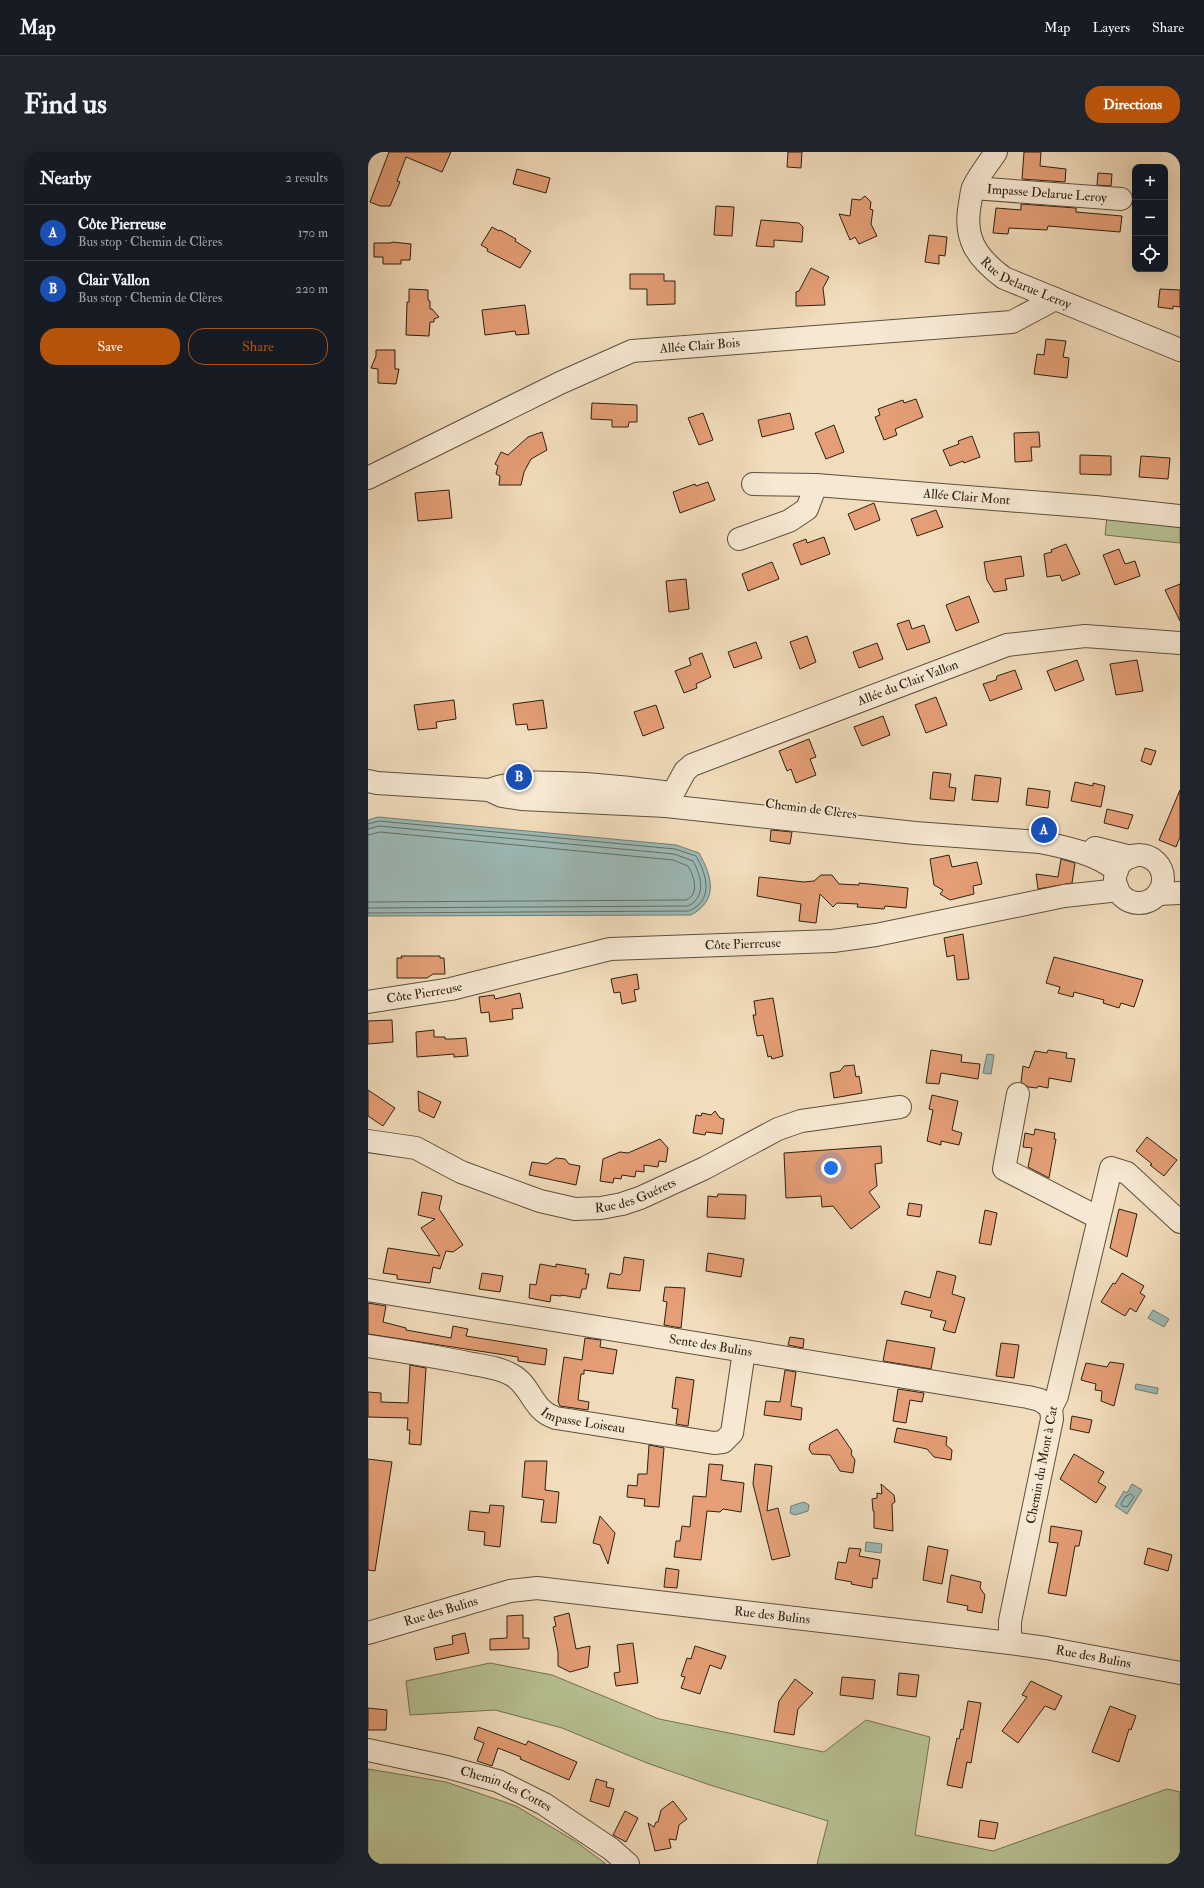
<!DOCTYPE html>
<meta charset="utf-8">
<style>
body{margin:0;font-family:"IM FELL Double Pica",serif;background:#20242c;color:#f1f3f6}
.controls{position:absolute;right:12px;top:12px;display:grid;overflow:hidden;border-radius:8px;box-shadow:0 4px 16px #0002}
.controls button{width:36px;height:36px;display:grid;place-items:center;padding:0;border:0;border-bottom:1px solid #363941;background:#171b24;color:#f1f3f6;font:20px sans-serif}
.you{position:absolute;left:463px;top:1016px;width:14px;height:14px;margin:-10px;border:3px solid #fff;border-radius:50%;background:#1a73e8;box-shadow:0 0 0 6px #1a73e833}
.badge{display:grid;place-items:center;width:26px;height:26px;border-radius:50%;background:#b45309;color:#fff;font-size:13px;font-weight:700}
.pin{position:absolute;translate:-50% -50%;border:2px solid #fff;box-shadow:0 1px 4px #0006}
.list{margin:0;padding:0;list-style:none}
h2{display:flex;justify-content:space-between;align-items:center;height:52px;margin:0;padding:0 16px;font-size:17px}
h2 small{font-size:13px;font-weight:400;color:#9ea1a6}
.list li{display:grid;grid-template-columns:26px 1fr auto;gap:12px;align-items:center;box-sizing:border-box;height:56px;padding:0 16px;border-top:1px solid #363941}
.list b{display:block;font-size:15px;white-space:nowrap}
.list p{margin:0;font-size:13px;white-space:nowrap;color:#9ea1a6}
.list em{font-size:13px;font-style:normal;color:#9ea1a6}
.actions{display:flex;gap:8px;padding:12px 16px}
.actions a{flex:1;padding:9px 0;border:1px solid #b45309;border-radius:16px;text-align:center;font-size:14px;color:#b45309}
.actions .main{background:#b45309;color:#fff}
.icon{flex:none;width:22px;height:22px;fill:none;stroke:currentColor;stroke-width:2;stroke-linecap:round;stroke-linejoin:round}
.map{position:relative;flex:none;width:812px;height:1712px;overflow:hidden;border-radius:16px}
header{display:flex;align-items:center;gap:24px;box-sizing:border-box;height:56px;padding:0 20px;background:#171b24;border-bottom:1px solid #363941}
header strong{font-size:19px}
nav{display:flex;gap:22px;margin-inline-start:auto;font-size:14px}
.intro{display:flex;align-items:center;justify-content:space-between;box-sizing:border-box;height:96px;padding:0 24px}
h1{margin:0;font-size:28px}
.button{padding:10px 18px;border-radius:16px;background:#b45309;color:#fff;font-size:14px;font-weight:700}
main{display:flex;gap:24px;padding:0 24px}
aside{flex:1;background:#171b24;border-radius:16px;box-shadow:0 4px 16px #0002}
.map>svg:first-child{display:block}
.green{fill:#b7c192;stroke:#727152}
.water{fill:#9cbab7;stroke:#6f7d75}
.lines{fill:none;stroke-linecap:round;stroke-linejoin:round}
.shore{stroke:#646e65;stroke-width:1}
.building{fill:#e59e76;stroke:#2c2113}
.minor-casing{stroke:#5d503d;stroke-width:24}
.minor{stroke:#f6e8d3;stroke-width:22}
.labels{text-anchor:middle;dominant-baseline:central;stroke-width:3.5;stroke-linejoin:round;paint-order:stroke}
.street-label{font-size:13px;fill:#2c2113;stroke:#f6e8d3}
</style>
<header>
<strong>Map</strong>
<nav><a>Map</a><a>Layers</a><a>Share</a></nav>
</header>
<div class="intro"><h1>Find us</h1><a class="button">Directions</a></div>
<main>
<aside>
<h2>Nearby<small>2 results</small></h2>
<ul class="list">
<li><span class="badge" style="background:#1a4fb4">A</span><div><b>Côte Pierreuse</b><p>Bus stop · Chemin de Clères</p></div><em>170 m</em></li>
<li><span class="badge" style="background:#1a4fb4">B</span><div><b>Clair Vallon</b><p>Bus stop · Chemin de Clères</p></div><em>220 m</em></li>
</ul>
<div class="actions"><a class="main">Save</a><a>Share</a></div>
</aside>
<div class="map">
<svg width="812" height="1712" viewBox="0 0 812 1712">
<rect width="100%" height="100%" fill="#f1dcbb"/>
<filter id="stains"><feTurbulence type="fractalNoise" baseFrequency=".005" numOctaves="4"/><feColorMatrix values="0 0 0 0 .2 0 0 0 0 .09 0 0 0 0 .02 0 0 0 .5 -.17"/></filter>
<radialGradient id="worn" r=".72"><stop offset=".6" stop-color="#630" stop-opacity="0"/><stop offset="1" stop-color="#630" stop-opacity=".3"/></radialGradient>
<g class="green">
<polygon points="739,364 812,371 812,391 737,383"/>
<polygon points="122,1511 184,1523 291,1567 456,1600 498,1568 562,1585 547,1683 625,1699 799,1637 812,1640 812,1712 449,1712 460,1669 342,1633 279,1611 194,1576 127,1558 42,1563 38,1529"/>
<polygon points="0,1617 78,1630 148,1654 207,1689 238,1712 0,1712"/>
</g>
<g class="water">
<path d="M10,665L308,693L331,701C344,724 351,748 323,763L0,764V668Z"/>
<polygon points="619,902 626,903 623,922 615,921"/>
<polygon points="785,1158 801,1167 796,1175 780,1166"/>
<polygon points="768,1232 790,1236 789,1242 767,1237"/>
<polygon points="764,1332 774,1338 759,1362 747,1354 756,1339 759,1341"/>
<polygon points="436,1350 441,1353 440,1359 427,1363 422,1361 423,1354"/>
<polygon points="498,1390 514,1392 513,1401 497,1399"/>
</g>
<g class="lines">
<g class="shore">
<path d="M0,672L11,669L307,697L328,704C339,723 346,748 321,759L0,761"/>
<path d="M0,677L11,674L306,702L325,709C333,723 339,745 320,754L0,756"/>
<path d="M0,683L12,680L305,708L320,714C326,724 332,742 318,748L0,750"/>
<polygon points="763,1342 766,1345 759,1355 754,1354 753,1352 757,1345"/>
</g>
</g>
<g class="building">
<polygon points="21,0 83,0 74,20 38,5 29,29 32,30 22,54 12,54 2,50"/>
<polygon points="420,0 434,0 433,16 419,15"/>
<polygon points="656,0 673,0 672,14 698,17 697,30 654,27"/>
<polygon points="149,17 182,26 178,41 145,32"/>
<polygon points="730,21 744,22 743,34 729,33"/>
<polygon points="497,44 503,50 502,57 505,58 503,72 509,84 491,92 487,85 482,88 471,62 482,64 484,47 492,48"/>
<polygon points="653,52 708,56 708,60 754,64 752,80 680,74 679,78 641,76 640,82 625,81 628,56 653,58"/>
<polygon points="348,54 366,55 364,84 346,83"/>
<polygon points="393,68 431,71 435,75 434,90 406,88 406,95 388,94"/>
<polygon points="124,75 131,79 132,78 148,87 147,89 163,99 152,116 119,99 120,97 113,93"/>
<polygon points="561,83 579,85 577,104 571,103 571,112 557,110"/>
<polygon points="24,90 43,92 42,108 33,108 33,112 15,112 15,105 6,105 6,91 23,91"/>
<polygon points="443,116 461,125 455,136 457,153 428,154 428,140 431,139"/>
<polygon points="262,122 296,122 296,129 307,129 307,152 279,153 279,137 262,137"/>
<polygon points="41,137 60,138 60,148 62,149 62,157 64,157 71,165 66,167 66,170 62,170 61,184 38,183 39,150 41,150"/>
<polygon points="792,137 812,138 812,155 805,154 805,157 790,155"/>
<polygon points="157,153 161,182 148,183 147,179 117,183 114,158"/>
<polygon points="678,187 698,189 695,205 701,206 699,226 666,222 669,202 676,203"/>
<polygon points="8,198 27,198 27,217 31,217 28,232 10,231 10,217 3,216 8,204"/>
<polygon points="548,247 555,265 527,277 529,283 516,288 507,265 512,263 510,257 535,248 536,251"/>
<polygon points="224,251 269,253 269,270 261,270 260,275 244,275 244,268 223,267"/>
<polygon points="335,261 345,288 331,293 320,266"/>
<polygon points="422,261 426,277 394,285 390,268"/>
<polygon points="466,273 476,300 458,307 447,281"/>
<polygon points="174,280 179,298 163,307 156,320 153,333 131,333 132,324 128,322 130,314 127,312 133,300 140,303 160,285"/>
<polygon points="671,280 672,295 663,295 664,309 647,310 646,281"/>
<polygon points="604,284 612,305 596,311 595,309 582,314 575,298 591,292 590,289"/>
<polygon points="712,303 743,304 743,323 712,322"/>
<polygon points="773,304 802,306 800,327 771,325"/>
<polygon points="340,330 347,348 312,361 305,340 327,332 328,334"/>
<polygon points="81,338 84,366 50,369 47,341"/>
<polygon points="506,351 512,368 487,378 480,362"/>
<polygon points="568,358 575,375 549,384 543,367"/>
<polygon points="456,385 462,402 433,413 425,392 438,387 439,391"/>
<polygon points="698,392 712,422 694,429 692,423 679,425 676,402 684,400 683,398"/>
<polygon points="751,397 757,412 767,409 772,424 747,433 735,403"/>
<polygon points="653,404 656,424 637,427 639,438 626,440 619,428 616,410"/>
<polygon points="404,410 411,427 380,439 374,422"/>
<polygon points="318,427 321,457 301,460 298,429"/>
<polygon points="812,432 812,469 797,438"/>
<polygon points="601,444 611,470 588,479 578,453"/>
<polygon points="541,468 544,477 556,473 562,490 539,498 529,472"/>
<polygon points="439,484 448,510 432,517 422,490"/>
<polygon points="388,490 394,506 366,516 360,500"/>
<polygon points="509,491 515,507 491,516 485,500"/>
<polygon points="334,501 343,525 328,532 329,536 316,541 307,519 323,513 321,506"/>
<polygon points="709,508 716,528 687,539 679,519"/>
<polygon points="769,508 775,539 748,543 742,512"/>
<polygon points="647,518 654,537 622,549 615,532 628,528 629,524"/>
<polygon points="568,545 579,573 558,581 547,553"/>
<polygon points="86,548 88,567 68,570 69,576 50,578 46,553"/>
<polygon points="175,548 179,576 160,578 159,572 148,573 145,552"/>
<polygon points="288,553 296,576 275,584 266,560"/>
<polygon points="515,564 522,583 494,594 486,575"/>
<polygon points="441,587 448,605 442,607 448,623 428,631 423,617 419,619 411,599"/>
<polygon points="777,596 788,599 783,613 773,609"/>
<polygon points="565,620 583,622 581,635 588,636 586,649 562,647"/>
<polygon points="607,623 633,626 630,650 604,648"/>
<polygon points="707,630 725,634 725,631 737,634 733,655 703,649"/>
<polygon points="660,636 682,639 680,656 658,653"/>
<polygon points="812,638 812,685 808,695 791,688"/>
<polygon points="739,657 765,663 760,677 736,671"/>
<polygon points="403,678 424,680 422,692 402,689"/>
<polygon points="581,703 584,715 609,710 614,732 605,734 606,742 582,748 572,742 575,738 566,733 562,707"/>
<polygon points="693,707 707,711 704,731 670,737 668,722 690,725"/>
<polygon points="453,723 464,723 471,732 491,733 491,731 540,736 538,756 517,754 516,757 489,755 490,752 469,751 465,755 452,742 448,771 431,769 433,752 389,744 391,725 436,730 446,729"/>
<polygon points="595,782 601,827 589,828 586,803 579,805 576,786"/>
<polygon points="33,804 72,804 72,806 76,806 77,822 65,822 59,826 29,826 29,806 34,806"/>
<polygon points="686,805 775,828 766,855 753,851 751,856 735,851 736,848 706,840 705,845 690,841 692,835 678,831"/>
<polygon points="269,822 271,837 266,838 268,849 254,852 252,840 246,841 243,827"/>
<polygon points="152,841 155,856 144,857 145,867 122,870 121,860 113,861 111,845 126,843 127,847"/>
<polygon points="405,846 415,904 404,907 403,904 400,905 395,883 389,884 385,863 388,863 386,849"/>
<polygon points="24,868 25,890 0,892 0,869"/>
<polygon points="66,878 66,885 77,885 77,887 85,887 98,886 100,904 86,905 86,902 49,905 48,880"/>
<polygon points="563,898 594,903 593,910 612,912 610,927 573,921 571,932 558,931"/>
<polygon points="680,898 699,901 698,906 707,907 703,930 681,926 680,936 670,934 669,936 660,935 653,930 655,914 661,916 667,899 679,901"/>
<polygon points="486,913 488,925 491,924 494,941 466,946 462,921 472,919 476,914"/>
<polygon points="0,938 27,956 15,974 0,964"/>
<polygon points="50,939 73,950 66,966 51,959"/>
<polygon points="564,943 590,949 584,978 594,981 591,993 573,989 573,993 559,989 565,958 561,957"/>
<polygon points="347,959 352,966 356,967 354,982 338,980 337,983 325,981 328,963 333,964 334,961 343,963"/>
<polygon points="667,977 687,981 686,987 688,987 681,1026 660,1015 664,996 655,995 657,981 666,983"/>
<polygon points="779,985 809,1008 796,1024 782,1013 784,1012 768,999"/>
<polygon points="292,987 300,996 298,1010 291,1009 290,1015 276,1013 276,1020 268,1019 267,1025 254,1023 253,1027 246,1026 245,1031 232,1029 235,1007 252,1000 260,1001"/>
<polygon points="513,994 514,1011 507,1012 509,1034 501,1040 512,1055 483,1077 465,1054 454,1055 453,1044 418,1046 416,1001"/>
<polygon points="188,1006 197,1007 201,1012 212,1014 208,1033 161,1023 164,1010 179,1012"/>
<polygon points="54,1040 74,1044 71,1057 95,1093 85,1100 78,1099 72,1117 65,1115 62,1131 29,1127 29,1123 15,1121 20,1096 72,1104 53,1076 67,1067 50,1063"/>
<polygon points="350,1042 378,1043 377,1067 339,1065 340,1044 349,1045"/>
<polygon points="541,1051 554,1053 552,1065 539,1063"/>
<polygon points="751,1057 769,1062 759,1105 742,1096"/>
<polygon points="617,1058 629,1061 623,1093 611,1091"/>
<polygon points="340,1101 376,1107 373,1125 338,1119"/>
<polygon points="256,1105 276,1108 272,1139 239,1136 242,1121 252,1123 254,1121"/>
<polygon points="172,1112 188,1115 188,1112 218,1117 217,1122 221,1122 218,1137 214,1137 212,1146 193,1143 193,1144 183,1143 182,1150 161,1146 162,1132 168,1133"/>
<polygon points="569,1119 588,1124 584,1142 597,1146 587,1181 575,1178 578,1169 562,1165 564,1159 533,1152 537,1139 562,1146"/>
<polygon points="114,1121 135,1124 132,1140 111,1137"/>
<polygon points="754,1121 776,1134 772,1141 777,1144 768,1160 762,1156 757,1164 733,1150 745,1131 747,1132"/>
<polygon points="297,1135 317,1136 313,1176 296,1173 299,1150 295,1149"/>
<polygon points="0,1151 18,1154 15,1170 38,1176 38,1178 83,1186 85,1174 100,1177 98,1184 179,1197 177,1213 150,1209 150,1205 0,1182"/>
<polygon points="422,1185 436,1187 435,1196 420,1193"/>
<polygon points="217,1186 233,1188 232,1195 249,1198 245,1222 216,1218 216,1222 213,1222 210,1248 221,1250 220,1258 192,1254 190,1249 196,1205 214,1208"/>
<polygon points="519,1188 567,1196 563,1217 515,1209"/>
<polygon points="633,1191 651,1193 646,1226 628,1224"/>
<polygon points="742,1210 756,1212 746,1254 733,1249 734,1239 727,1238 728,1232 713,1228 718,1211 739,1215"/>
<polygon points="42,1213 58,1216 53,1293 41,1292 42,1278 39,1278 40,1266 0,1265 0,1240 13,1241 13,1250 40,1251"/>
<polygon points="417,1218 428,1220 423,1254 434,1256 433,1268 396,1263 398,1249 412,1250"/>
<polygon points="308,1225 326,1228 320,1274 308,1272 310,1257 304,1256"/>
<polygon points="530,1237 556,1241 554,1250 542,1248 538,1271 525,1269"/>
<polygon points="704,1264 724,1268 721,1281 702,1277"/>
<polygon points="529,1276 579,1285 578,1293 584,1298 583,1308 566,1305 559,1297 526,1290"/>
<polygon points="469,1277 484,1299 483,1302 487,1308 485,1321 472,1319 462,1303 444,1302 441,1297 442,1292"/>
<polygon points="281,1293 296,1296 291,1355 276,1354 277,1347 259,1345 260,1333 269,1334 270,1322 279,1322"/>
<polygon points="706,1302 736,1320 730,1330 738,1335 728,1351 692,1327"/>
<polygon points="0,1307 24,1310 7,1419 0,1418"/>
<polygon points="157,1309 179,1309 177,1338 191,1340 188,1371 173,1370 176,1348 154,1345"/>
<polygon points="341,1312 355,1313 353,1328 376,1331 373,1360 355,1357 352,1360 339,1359 333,1408 306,1405 308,1389 312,1389 314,1374 322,1375 325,1344 338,1345"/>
<polygon points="387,1312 404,1314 399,1359 410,1356 422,1404 404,1408 385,1332"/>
<polygon points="513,1332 526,1343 527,1350 524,1352 525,1379 506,1376 506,1359 505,1359 504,1347 509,1346 509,1341 514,1342"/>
<polygon points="122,1353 136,1354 132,1395 116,1393 117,1380 100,1378 102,1359 121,1361"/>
<polygon points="232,1364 247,1381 240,1412 232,1393 225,1391"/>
<polygon points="683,1374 714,1379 711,1394 707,1394 698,1444 680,1441 690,1391 681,1390"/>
<polygon points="560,1394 580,1398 574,1432 555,1428"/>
<polygon points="481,1396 493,1397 491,1404 512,1408 509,1427 505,1426 504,1436 483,1432 484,1430 467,1427 470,1410 478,1411"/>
<polygon points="780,1396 804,1403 800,1419 776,1412"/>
<polygon points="298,1416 311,1418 309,1436 296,1435"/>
<polygon points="583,1423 613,1430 612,1436 617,1443 614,1461 599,1458 600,1454 579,1450"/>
<polygon points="201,1461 208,1497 222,1494 220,1515 202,1520 190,1514 190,1500 185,1475 188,1474 186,1465"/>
<polygon points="155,1463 155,1486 161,1486 161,1497 122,1498 122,1487 139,1486 139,1464"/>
<polygon points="97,1481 101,1501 68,1508 66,1496 85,1492 84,1484"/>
<polygon points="265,1491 270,1531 248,1534 246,1521 252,1520 249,1493"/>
<polygon points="327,1494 358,1504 353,1517 342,1513 332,1542 313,1536 317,1525 313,1524 319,1506 323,1507"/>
<polygon points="531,1521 551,1523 548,1545 529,1543"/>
<polygon points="474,1525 507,1528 505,1547 472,1543"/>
<polygon points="427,1527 445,1541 430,1557 426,1583 406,1580 411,1549"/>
<polygon points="663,1529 694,1544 687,1558 677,1554 650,1591 634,1579 659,1545 654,1543"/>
<polygon points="600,1549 613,1551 603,1611 599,1610 594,1636 579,1633 589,1586 591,1587 593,1577 595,1578"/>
<polygon points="742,1554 768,1564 763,1578 761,1577 751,1610 724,1600"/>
<polygon points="0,1556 19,1558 18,1578 0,1578"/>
<polygon points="110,1575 158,1593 160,1589 209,1610 201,1628 152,1607 153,1605 130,1596 124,1614 109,1609 116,1591 106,1587"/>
<polygon points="228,1627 239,1630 238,1635 246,1637 241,1655 222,1649"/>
<polygon points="305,1649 319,1667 311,1673 308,1688 301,1687 303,1696 287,1699 280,1671 286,1675 288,1670 290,1670 293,1658"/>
<polygon points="257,1659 270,1666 258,1690 245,1683"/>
<polygon points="612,1668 630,1671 627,1687 610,1685"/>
</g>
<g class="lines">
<defs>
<g id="minor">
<path id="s1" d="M628,0C621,11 610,24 605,36C603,41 603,47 602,51C595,87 609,106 636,126L812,198"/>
<path id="s2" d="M605,36L753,47"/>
<path id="s3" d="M0,326L192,231L264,199L644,170L687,147"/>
<path id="s4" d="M385,332L448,333L727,355L812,364"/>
<polyline points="371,387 421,369 439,357 448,333"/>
<path d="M0,629L9,631L121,638L134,644L153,647L298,654L547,681L672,690C697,695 730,702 749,719"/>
<path d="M121,638C146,629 168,630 193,631C230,632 266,636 303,641"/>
<path id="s5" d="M298,654L317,619L324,613L639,493L717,484L812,491"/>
<polyline points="727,696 763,705"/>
<circle cx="771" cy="727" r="24"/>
<polyline points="790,742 812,741"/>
<path id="s6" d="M0,850L83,837L242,797L465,789L508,783L696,744L742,739L749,735"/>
<polyline points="650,942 636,1017 731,1066"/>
<path id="s7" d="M0,989L48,996L93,1020L172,1049L207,1057L233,1056L254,1052L272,1046L337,1016L410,977L433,969L532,955"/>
<path id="s8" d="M0,1138L660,1245L672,1248L683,1256"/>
<path id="s9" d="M0,1194C33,1199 66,1204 100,1211C114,1214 130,1215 144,1223C164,1234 163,1258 188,1266L346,1291L355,1290L364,1281L376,1199"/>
<path id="s10" d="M0,1481L142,1439L169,1436L642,1491L678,1496L812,1521"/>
<polyline points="642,1491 642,1469 684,1267 683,1256 689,1244 743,1016 759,1021 812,1070"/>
<path id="s11" d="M0,1598L79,1615L130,1629L176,1652L243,1697L260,1712"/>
</g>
</defs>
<use href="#minor" class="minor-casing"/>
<use href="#minor" class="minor"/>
</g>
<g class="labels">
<g class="street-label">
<text stroke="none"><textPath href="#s2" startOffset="74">Impasse Delarue Leroy</textPath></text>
<text stroke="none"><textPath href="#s1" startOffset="168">Rue Delarue Leroy</textPath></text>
<text stroke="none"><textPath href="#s3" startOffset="361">Allée Clair Bois</textPath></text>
<text stroke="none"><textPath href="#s4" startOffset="214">Allée Clair Mont</textPath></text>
<text stroke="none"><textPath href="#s5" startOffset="280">Allée du Clair Vallon</textPath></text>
<text transform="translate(443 657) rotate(7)">Chemin de Clères</text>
<text stroke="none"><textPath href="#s6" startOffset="381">Côte Pierreuse</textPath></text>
<text stroke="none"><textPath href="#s6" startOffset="57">Côte Pierreuse</textPath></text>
<text stroke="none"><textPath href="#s7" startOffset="282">Rue des Guérets</textPath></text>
<text stroke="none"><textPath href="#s8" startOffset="347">Sente des Bulins</textPath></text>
<text stroke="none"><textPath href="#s9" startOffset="237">Impasse Loiseau</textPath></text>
<text transform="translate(674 1313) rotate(-79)">Chemin du Mont à Cat</text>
<text stroke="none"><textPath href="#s10" startOffset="76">Rue des Bulins</textPath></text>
<text stroke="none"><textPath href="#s10" startOffset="412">Rue des Bulins</textPath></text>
<text stroke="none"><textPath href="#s10" startOffset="736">Rue des Bulins</textPath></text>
<text stroke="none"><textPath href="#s11" startOffset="144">Chemin des Cottes</textPath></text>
</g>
</g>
<rect width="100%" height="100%" filter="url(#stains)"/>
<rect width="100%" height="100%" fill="url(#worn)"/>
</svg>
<div class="controls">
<button>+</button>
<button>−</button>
<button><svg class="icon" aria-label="locate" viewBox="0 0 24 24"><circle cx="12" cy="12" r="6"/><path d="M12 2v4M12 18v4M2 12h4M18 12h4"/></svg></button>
</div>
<div class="you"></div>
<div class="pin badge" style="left:676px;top:678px;background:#1a4fb4">A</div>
<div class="pin badge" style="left:151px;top:625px;background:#1a4fb4">B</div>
</div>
</main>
